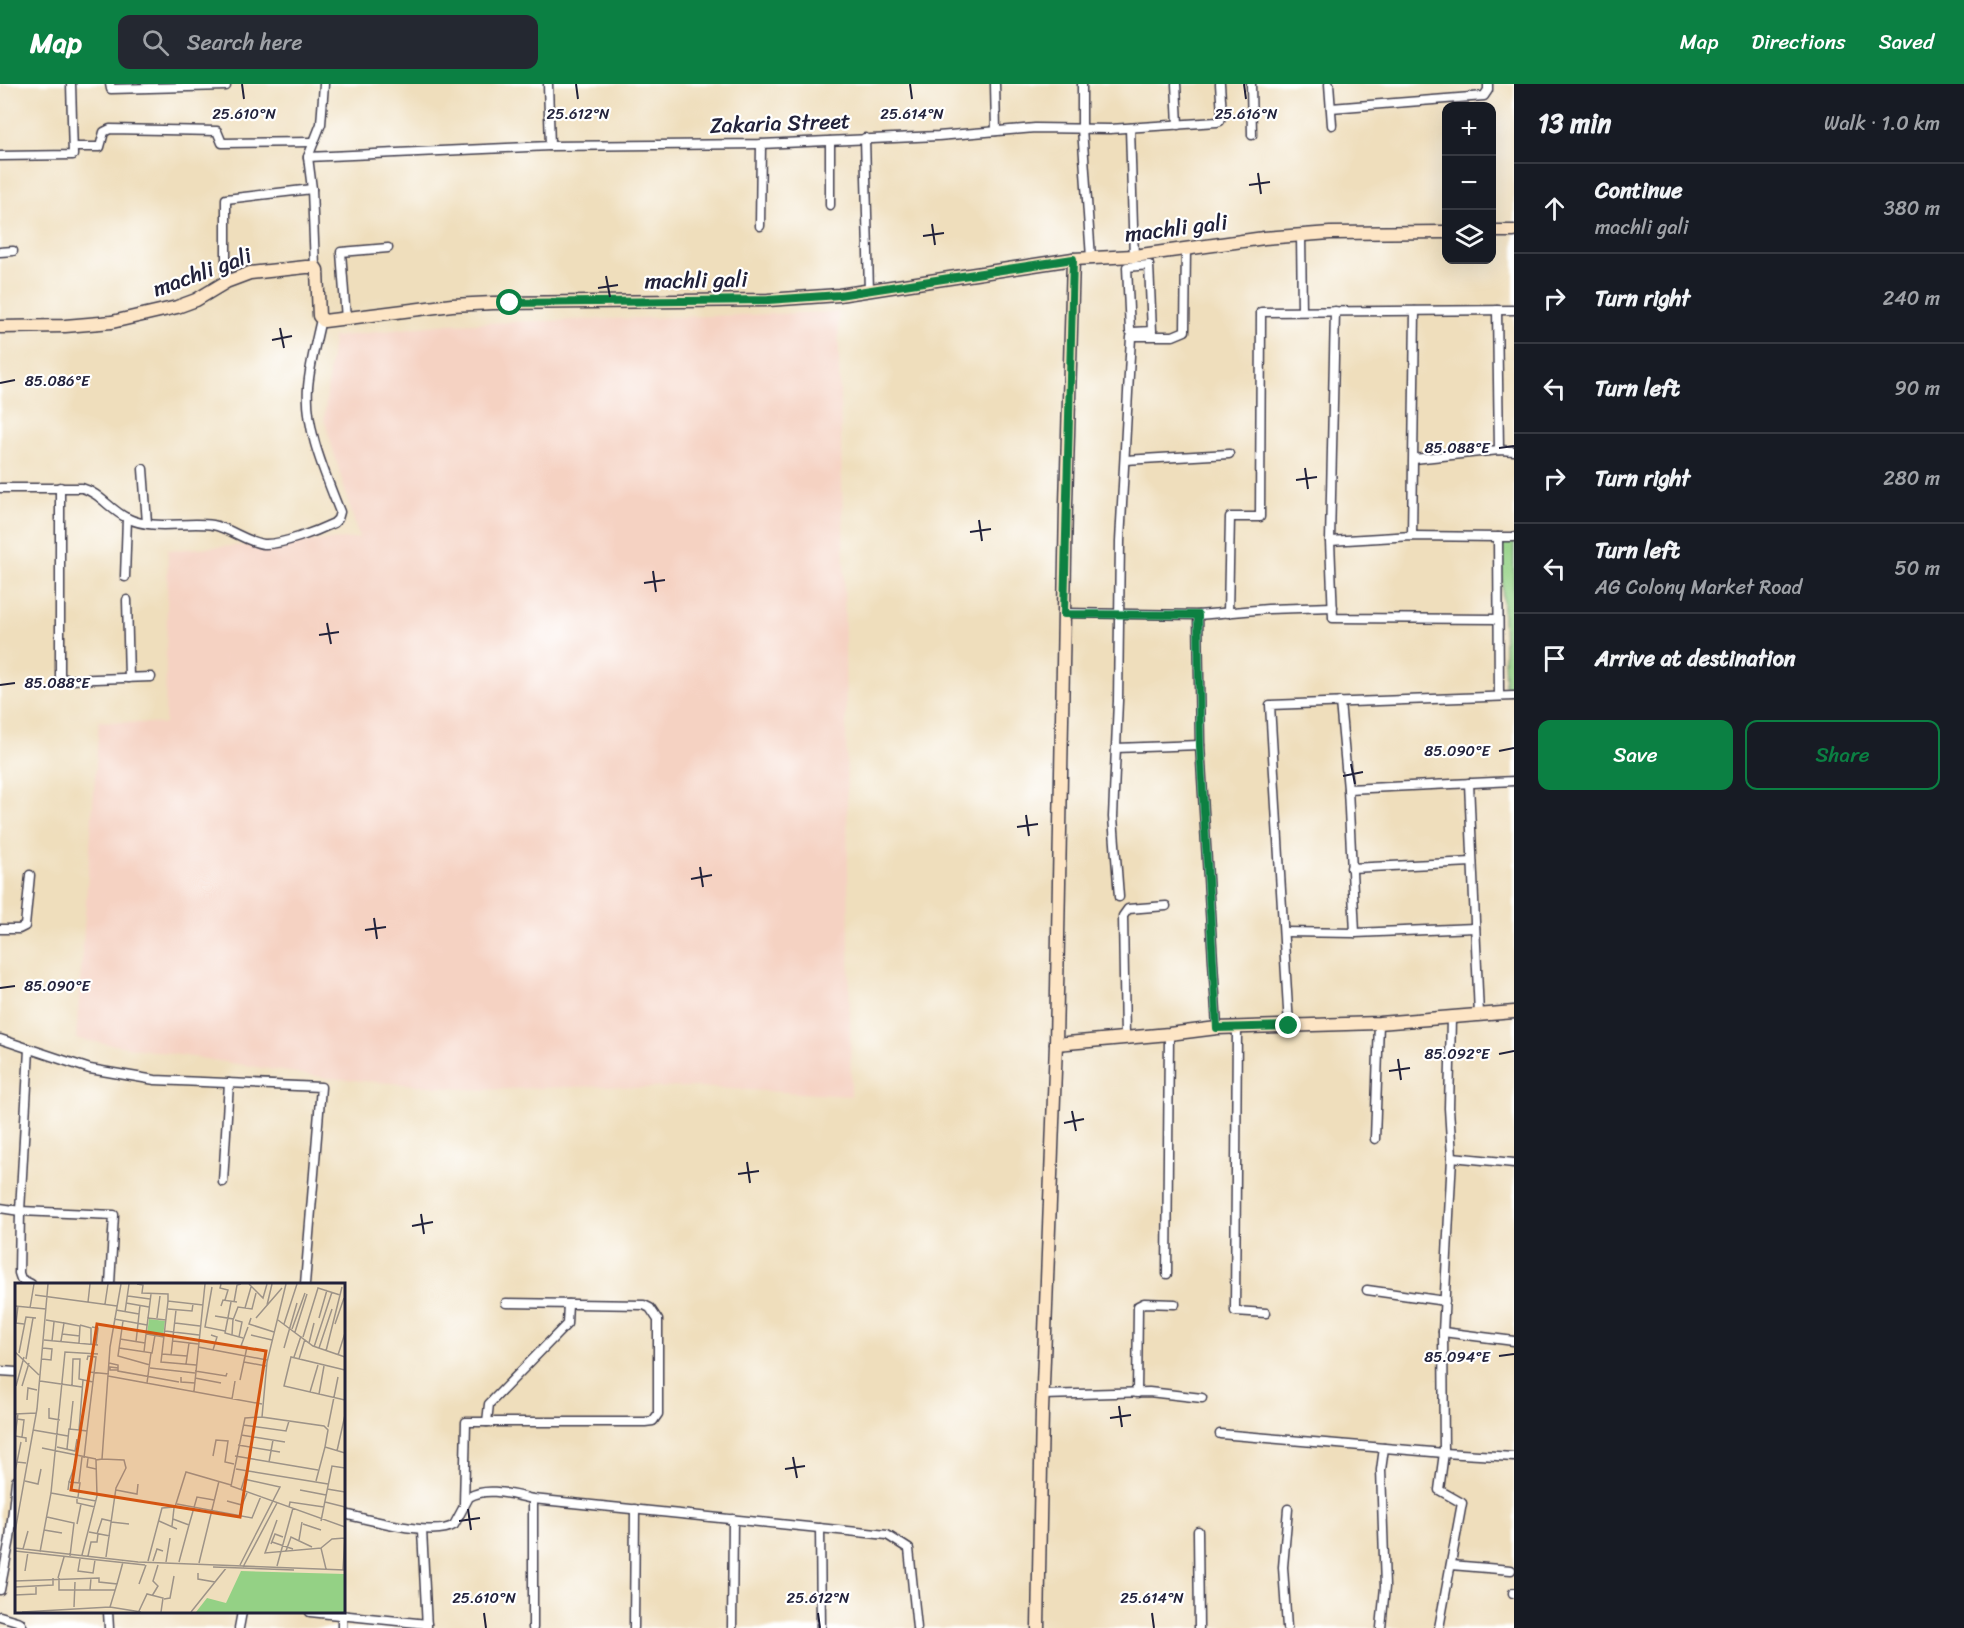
<!DOCTYPE html>
<meta charset="utf-8">
<style>
body{margin:0;font-family:Sriracha,sans-serif;background:#242831;color:#f1f3f6}
.controls{position:absolute;right:18px;top:18px;display:grid;overflow:hidden;border-radius:12px;box-shadow:0 6px 24px #0002}
.controls button{width:54px;height:54px;display:grid;place-items:center;padding:0;border:0;border-bottom:2px solid #363941;background:#171b24;color:#f1f3f6;font:30px sans-serif}
.stop{position:absolute;width:18px;height:18px;margin:-14px;border:4px solid #0b8043;border-radius:50%;background:#fff}
.stop.end{background:#0b8043;border-color:#fff;box-shadow:0 2px 6px #0008}
.list{margin:0;padding:0;list-style:none}
h2{display:flex;justify-content:space-between;align-items:center;height:78px;margin:0;padding:0 24px;font-size:26px}
h2 small{font-size:20px;font-weight:400;color:#9ea1a6}
.list li{display:grid;grid-template-columns:39px 1fr auto;gap:18px;align-items:center;box-sizing:border-box;height:90px;padding:0 24px;border-top:2px solid #363941}
.list b{display:block;font-size:22px;white-space:nowrap}
.list p{margin:0;font-size:20px;white-space:nowrap;color:#9ea1a6}
.list em{font-size:20px;font-style:normal;color:#9ea1a6}
.actions{display:flex;gap:12px;padding:18px 24px}
.actions a{flex:1;padding:14px 0;border:2px solid #0b8043;border-radius:12px;text-align:center;font-size:21px;color:#0b8043}
.actions .main{background:#0b8043;color:#fff}
.icon{flex:none;width:33px;height:33px;fill:none;stroke:currentColor;stroke-width:2;stroke-linecap:round;stroke-linejoin:round}
.map{position:relative;flex:none;width:1514px;height:1544px;overflow:hidden}
header{display:flex;align-items:center;gap:36px;box-sizing:border-box;height:84px;padding:0 30px;background:#0b8043;color:#fff}
header strong{font-size:28px}
nav{display:flex;gap:33px;margin-inline-start:auto;font-size:21px}
.search{width:420px;height:54px;background:#242831;display:flex;align-items:center;gap:15px;box-sizing:border-box;padding:0 21px;border-radius:12px;color:#9ea1a6;font-size:22px}
main{display:flex}
aside{flex:1;background:#171b24}
.map>svg:first-child{display:block}
.built{fill:#f5d2c2}
.green{fill:#94d185;stroke:#5b7a60;stroke-width:1.5}
.lines{fill:none;stroke-linecap:round;stroke-linejoin:round}
.street-casing{stroke:#413e4e;stroke-width:11}
.secondary-casing{stroke:#413e4e;stroke-width:15}
.street{stroke:#fff;stroke-width:8}
.secondary{stroke:#fde5c5;stroke-width:12}
.route{stroke:#0b8043;stroke-width:8}
.ticks{fill:none;stroke:#22223b;stroke-width:2}
.labels{text-anchor:middle;dominant-baseline:central;stroke-width:4.5;stroke-linejoin:round;paint-order:stroke}
.street-label{font-size:22px;fill:#22223b;stroke:#fff}
.inset-road{fill:none;stroke:#9d9388;stroke-width:1.5}
.view{fill:#d45411;fill-opacity:0.15;stroke:#d45411;stroke-width:3}
.inset-edge{fill:none;stroke:#22223b;stroke-width:3}
.ticks-label{font-size:15px;text-anchor:middle;fill:#22223b;stroke:#fff;stroke-width:4.5;stroke-linejoin:round;paint-order:stroke}
</style>
<header>
<strong>Map</strong>
<div class="search"><svg class="icon" aria-label="search" viewBox="0 0 24 24"><circle cx="10" cy="10" r="6"/><path d="M15 15l6 6"/></svg>Search here</div>
<nav><a>Map</a><a>Directions</a><a>Saved</a></nav>
</header>
<main>
<div class="map">
<svg width="1514" height="1544" viewBox="0 0 1514 1544">
<rect width="100%" height="100%" fill="#fff"/>
<filter id="ink" filterUnits="userSpaceOnUse"><feTurbulence type="fractalNoise" baseFrequency=".0167" numOctaves="2"/><feDisplacementMap in="SourceGraphic" scale="12" xChannelSelector="R" yChannelSelector="G"/><feConvolveMatrix kernelMatrix="1 2 1 2 8 2 1 2 1" color-interpolation-filters="sRGB"/></filter>
<filter id="wash" filterUnits="userSpaceOnUse"><feTurbulence type="fractalNoise" baseFrequency=".008" numOctaves="4" result="noise"/><feDisplacementMap in="SourceGraphic" scale="24" xChannelSelector="R" yChannelSelector="G"/><feGaussianBlur stdDeviation="1.35" result="paint"/><feColorMatrix in="noise" values="0 0 0 0 0 0 0 0 0 0 0 0 0 0 0 0 0 1.4 0 .05"/><feComposite in="paint" operator="in"/></filter>
<g filter="url(#wash)">
<rect width="100%" height="100%" fill="#efdebc"/>
<polygon class="built" points="838,228 844,480 851,1012 698,1003 638,1004 607,1002 477,1006 328,994 76,955 99,637 165,640 168,466 359,454 324,335 333,253 446,240"/>
<polygon class="green" points="1514,456 1514,603 1505,603 1501,457"/>
</g>
<g filter="url(#ink)">
<g class="lines">
<defs>
<g id="street">
<polyline points="110,0 111,5 226,2"/>
<polyline points="995,0 996,47"/>
<polyline points="1082,0 1082,44 1091,174"/>
<polyline points="1176,0 1178,41"/>
<polyline points="1251,0 1252,51"/>
<polyline points="1329,0 1332,41"/>
<polyline points="1331,24 1484,12 1488,6 1488,0"/>
<polyline points="1130,44 1134,175"/>
<polyline points="865,54 869,207"/>
<polyline points="830,57 830,121"/>
<polyline points="550,62 761,60 938,52 1035,44 1110,45 1217,38 1220,37 1222,31 1220,0"/>
<polyline points="74,63 100,63 104,48 110,45 217,47 222,59 314,58"/>
<polyline points="0,72 73,71 71,0"/>
<polyline points="308,73 550,62 548,0"/>
<polyline points="760,142 761,60"/>
<polyline points="1301,151 1302,227"/>
<polyline points="0,168 13,167"/>
<polygon points="1149,181 1152,247 1133,248 1130,247 1127,183"/>
<polyline points="315,183 312,105 308,73 321,40 324,0"/>
<polyline points="226,198 226,115 312,105"/>
<polyline points="1497,226 1499,366"/>
<polyline points="1335,227 1330,457 1333,534 1498,535"/>
<polyline points="346,235 341,168 388,164"/>
<polyline points="1414,375 1499,366 1514,367"/>
<polyline points="1125,376 1229,370"/>
<polyline points="143,385 147,439"/>
<polyline points="60,403 60,593 68,596 151,593"/>
<path d="M0,404H82C100,409 110,426 127,434C153,447 185,437 213,441C230,444 248,459 264,460C282,461 317,447 334,439L338,435L340,428C325,389 305,346 308,303C310,280 316,258 321,235"/>
<polyline points="1412,452 1415,227"/>
<polyline points="1330,457 1412,452 1498,453"/>
<polyline points="125,493 127,434"/>
<polyline points="127,516 129,594"/>
<polyline points="1064,529 1198,531 1268,525 1333,523"/>
<polyline points="1228,529 1230,433 1260,433 1261,228 1514,226"/>
<polyline points="1198,531 1200,661 1217,944"/>
<polyline points="1499,612 1498,453 1514,453"/>
<polyline points="1340,618 1348,705 1355,849"/>
<polyline points="1116,664 1200,661"/>
<polyline points="1469,699 1479,931"/>
<polyline points="1348,705 1514,697"/>
<polyline points="1351,784 1472,778"/>
<polyline points="1119,813 1113,733 1118,617 1120,457 1131,253 1133,252 1173,252 1185,247 1186,164"/>
<polyline points="0,845 19,845 25,842 30,791"/>
<polyline points="1284,848 1355,849 1475,844"/>
<polyline points="1289,942 1270,621 1514,612"/>
<polyline points="1237,943 1235,1227 1266,1229"/>
<polyline points="1125,954 1123,832 1128,825 1166,822"/>
<polyline points="0,955 90,985 155,996 321,1003 305,1200"/>
<polyline points="29,965 20,1127 19,1189 21,1195 31,1200"/>
<polyline points="1375,1055 1379,939"/>
<polyline points="1452,1073 1514,1079"/>
<polyline points="223,1098 229,999"/>
<polyline points="0,1124 20,1127 114,1131 110,1200"/>
<polyline points="1167,1190 1169,950"/>
<polyline points="1367,1206 1445,1217"/>
<polyline points="1443,1248 1514,1257"/>
<polyline points="0,1287 16,1288"/>
<polyline points="1137,1309 1138,1222 1144,1219 1175,1220"/>
<polyline points="1043,1311 1149,1308 1202,1314"/>
<polyline points="487,1338 489,1320 567,1240 568,1220"/>
<polyline points="1220,1350 1444,1369 1514,1373"/>
<polyline points="464,1420 466,1338 645,1338 653,1337 658,1330 658,1236 650,1224 644,1221 506,1219"/>
<path d="M344,1430C368,1435 434,1454 454,1441L469,1413C488,1402 513,1411 533,1415L887,1451L909,1465L917,1544"/>
<polyline points="820,1444 821,1544"/>
<polyline points="422,1446 427,1544"/>
<polyline points="1198,1447 1199,1544"/>
<polyline points="1451,1481 1511,1486"/>
<polyline points="0,1506 10,1455 16,1397"/>
<polyline points="1513,1509 1514,1509"/>
<polyline points="108,1528 109,1544"/>
<polyline points="310,1528 427,1540"/>
<polyline points="0,1532 20,1538 23,1544"/>
<polyline points="239,1544 242,1528"/>
<polyline points="342,1544 342,1531"/>
<polyline points="533,1544 533,1415"/>
<polyline points="634,1544 635,1425"/>
<polyline points="732,1544 733,1435"/>
<polyline points="1287,1544 1283,1483 1288,1425"/>
<polyline points="1381,1544 1385,1503 1381,1386 1384,1364"/>
<polyline points="1439,1544 1462,1419 1439,1406 1444,1369 1443,1248 1452,1073 1449,1024 1451,934"/>
</g>
<g id="secondary">
<polyline points="1492,147 1514,147"/>
<polyline points="0,243 65,242 112,238 177,223 196,216 226,198 250,189 306,183 315,183 317,186 319,232 324,237 452,221 493,219 768,216 839,211 1073,175 1134,172 1264,154 1330,149 1446,148"/>
<polyline points="1056,960 1169,950 1217,944 1379,939 1514,928"/>
<polyline points="1038,1544 1042,1327 1056,960 1066,420 1073,175"/>
</g>
</defs>
<use href="#street" class="street-casing"/>
<use href="#secondary" class="secondary-casing"/>
<use href="#street" class="street"/>
<use href="#secondary" class="secondary"/>
</g>
</g>
<g class="lines" filter="url(#ink)">
<polyline class="route" points="510,219 768,216 839,211 1073,175 1064,530 1198,531 1200,662 1217,944 1289,942"/>
</g>
<path class="ticks" d="M242,0L244,15M576,0L578,15M910,0L912,15M1244,0L1246,15M1258,89L1261,110M1249,101L1270,98M932,140L935,161M923,152L944,149M606,192L610,213M598,204L618,201M280,244L284,264M272,256L292,252M0,299L15,296M1499,364L1514,362M1305,384L1308,405M1296,396L1317,393M979,436L982,457M970,448L991,445M653,487L656,508M644,499L665,496M327,539L331,560M319,551L339,548M0,601L15,599M1499,667L1514,664M1351,680L1355,700M1343,692L1363,688M1026,731L1029,752M1017,743L1038,740M700,783L703,803M691,795L712,791M374,834L377,855M365,846L386,843M0,904L15,902M1499,970L1514,967M1398,975L1401,996M1389,987L1410,984M1072,1027L1076,1047M1064,1039L1084,1035M747,1078L750,1099M738,1090L759,1087M421,1130L424,1150M412,1142L433,1138M1499,1272L1514,1270M1119,1322L1122,1343M1110,1334L1131,1331M793,1373L797,1394M785,1385L805,1382M468,1425L471,1446M459,1437L480,1434M484,1529L486,1544M818,1529L820,1544M1152,1529L1154,1544"/>
<g class="labels">
<g class="street-label">
<text transform="translate(780 39) rotate(-2)">Zakaria Street</text>
<text transform="translate(1176 144) rotate(-7)">machli gali</text>
<text transform="translate(202 188) rotate(-20)">machli gali</text>
<text transform="translate(696 196) rotate(-1)">machli gali</text>
</g>
</g>
<g transform="translate(15 1199)">
<rect width="330" height="330" fill="#efdebc"/>
<path d="M134,36L150,38L148,53L132,51ZM226,288L330,291V329H181L192,315L211,320Z" fill="#94d185"/>
<path class="inset-road" d="M122,1L128,2L127,10L153,11V18M206,1L205,5L213,7L210,17M234,1L248,15L252,1M271,1L252,79L247,134L309,143L313,147L310,164L330,170M197,4L190,44L210,48M20,12L102,23M113,13L135,16M73,19L75,1M216,19L210,50L217,52M219,19L222,2L226,1M111,20L134,24M90,21L93,1M252,22L257,1M0,23L31,26M3,23L1,40L9,41M206,23L208,17L222,19M15,25L19,1M230,25L236,4M153,26L177,28L178,21M101,27L124,31M110,29L114,1M200,33L218,36L217,52L228,55M133,35L136,11M142,35L145,13M236,35L234,41L259,49M241,35L267,5M304,35L312,7M99,36L132,42M31,37L49,40M218,37L223,24L237,26L241,10M220,37L227,39L224,54M263,37L298,63L330,74M108,38L103,73L135,82M160,40L185,43M269,41L282,1M320,41L329,15M65,42L76,45V61M77,44L83,45L81,62M277,46L290,10M150,48L184,52M280,49L292,11M47,51L65,53M196,52L202,54L198,67M236,52L257,57M149,54L131,51L133,35L151,37M288,54L303,5L325,12M105,56L130,60M29,57L83,62M37,58L39,39M46,58L49,40L65,43L64,60M158,58L183,61M121,59L125,22M294,60L299,40M183,64L252,77M299,64L317,9M104,65L137,70L140,52M269,65L282,20M304,65L317,26M311,68L327,4M0,69L24,92M129,69L131,51M4,70L11,34L21,35M147,71L172,73M156,72L161,27M323,72L330,50M279,74L286,53M11,76L18,35M27,76L36,77L37,66L28,65M284,76L290,56M229,79L251,83M94,80L103,82V88L164,99M171,81L174,60M181,82L146,79L153,18L188,22M95,84L103,85V87H95ZM135,85L180,90M330,87L276,74L269,103L330,117M180,88L211,93L212,90M74,89L94,91M93,93L247,121M166,94V99L180,100M180,95L206,100M225,97L232,64L226,63L233,44M25,98L67,104M132,100L136,70M57,102L58,76H65L64,96L78,99M1,103L9,74M7,103L14,80M179,108L190,1M295,109L303,82M304,111L309,83M217,116L220,98M12,117L13,105L22,107M34,125V135L45,137M0,131L21,130M3,131L0,153L11,155V159M247,134L230,135L216,203L330,244M2,136L9,137L7,154M228,142L271,148L274,138M313,144L323,94M55,146L58,118M18,147L53,153M64,147L72,148L69,175M72,148L81,74L73,73L72,77M226,152L270,159M223,162L265,169M42,164L60,168L62,156M27,165L81,176M52,166L54,146L64,147L68,97M322,168L330,132M198,173L201,157L213,158L210,179L219,181M220,173L303,187M73,175L72,184L81,186M87,176L109,177L111,185L101,205L91,274M2,179L6,159M254,179L258,157M221,186L313,201M0,188L2,179L11,180M10,198L23,201L26,186M301,198L310,164M54,199L60,182M64,199L67,174M312,206L330,209M53,207L54,199L65,200L63,214M101,207L122,211L123,201M226,207L232,187M285,207L311,212M36,210L81,218M62,214V220L80,224M212,218L227,222L232,210M310,219L330,224M162,221L237,235L246,213M274,224L275,219L309,224M32,234L59,240L55,273M158,236L174,242L164,279M262,237L250,270L306,265L311,286M144,238L162,246M306,238L317,183L330,185M96,239L114,241M62,241L66,221M288,241L306,247M174,242L182,214L199,217M157,243L159,225M29,247L47,250M0,249L22,126L33,1M74,249L95,253M82,251L87,236L96,238M284,257L287,239M257,259L278,266M256,261L260,251L268,254M0,265L123,279L330,287M306,265L317,256L330,255M8,266L13,248M0,268L130,282M271,268L276,254L297,264M25,269L36,210L50,69L83,71M67,272L82,213L81,177L87,176L95,64L106,1M73,273L76,259H82L83,251M65,276L63,288L78,290L80,277M133,278L147,225L160,224L171,189L216,202M138,278L142,266L148,268M151,279L155,255M184,280L204,198M225,282L265,204L229,196M262,283L278,225M198,284L279,287M228,284L262,220M328,287L330,254M10,288L13,269M183,290V296L200,299M43,295L49,274M44,295V307H75L76,295M0,298L84,295V299L102,301L95,324M102,301L108,279M124,301L131,282M0,304L38,302V295M75,307H100M0,312L21,311V303M137,313L143,303L138,298L143,282M149,316L155,315L159,293M59,324L60,299M124,328L132,311L148,315L146,329M7,329L95,324L126,329M176,329L212,284"/>
<path class="view" d="M82,41L251,68L225,234L56,207Z"/>
<rect width="330" height="330" class="inset-edge"/>
</g>
<g class="ticks-label">
<text x="244" y="35">25.610°N</text>
<text x="578" y="35">25.612°N</text>
<text x="912" y="35">25.614°N</text>
<text x="1246" y="35">25.616°N</text>
<text x="57" y="302">85.086°E</text>
<text x="1457" y="369">85.088°E</text>
<text x="57" y="604">85.088°E</text>
<text x="1457" y="672">85.090°E</text>
<text x="57" y="907">85.090°E</text>
<text x="1457" y="975">85.092°E</text>
<text x="1457" y="1278">85.094°E</text>
<text x="484" y="1519">25.610°N</text>
<text x="818" y="1519">25.612°N</text>
<text x="1152" y="1519">25.614°N</text>
</g>
</svg>
<div class="controls">
<button>+</button>
<button>−</button>
<button><svg class="icon" aria-label="layers" viewBox="0 0 24 24"><path d="M12 4l9 5-9 5-9-5zM3 14l9 5 9-5"/></svg></button>
</div>
<div class="stop" style="left:510px;top:219px"></div>
<div class="stop end" style="left:1289px;top:942px"></div>
</div>
<aside>
<h2>13 min<small>Walk · 1.0 km</small></h2>
<ul class="list">
<li><svg class="icon" aria-label="ahead" viewBox="0 0 24 24"><path d="M12 20V5M6 11l6-6 6 6"/></svg><div><b>Continue</b><p>machli gali</p></div><em>380 m</em></li>
<li><svg class="icon" aria-label="right" viewBox="0 0 24 24"><path d="M7 20v-9h11M14 6l5 5-5 5"/></svg><div><b>Turn right</b></div><em>240 m</em></li>
<li><svg class="icon" aria-label="left" viewBox="0 0 24 24"><path d="M17 20v-9H6M10 6l-5 5 5 5"/></svg><div><b>Turn left</b></div><em>90 m</em></li>
<li><svg class="icon" aria-label="right" viewBox="0 0 24 24"><path d="M7 20v-9h11M14 6l5 5-5 5"/></svg><div><b>Turn right</b></div><em>280 m</em></li>
<li><svg class="icon" aria-label="left" viewBox="0 0 24 24"><path d="M17 20v-9H6M10 6l-5 5 5 5"/></svg><div><b>Turn left</b><p>AG Colony Market Road</p></div><em>50 m</em></li>
<li><svg class="icon" aria-label="arrive" viewBox="0 0 24 24"><path d="M6 21V4h12l-3 4 3 4H6"/></svg><div><b>Arrive at destination</b></div></li>
</ul>
<div class="actions"><a class="main">Save</a><a>Share</a></div>
</aside>
</main>
